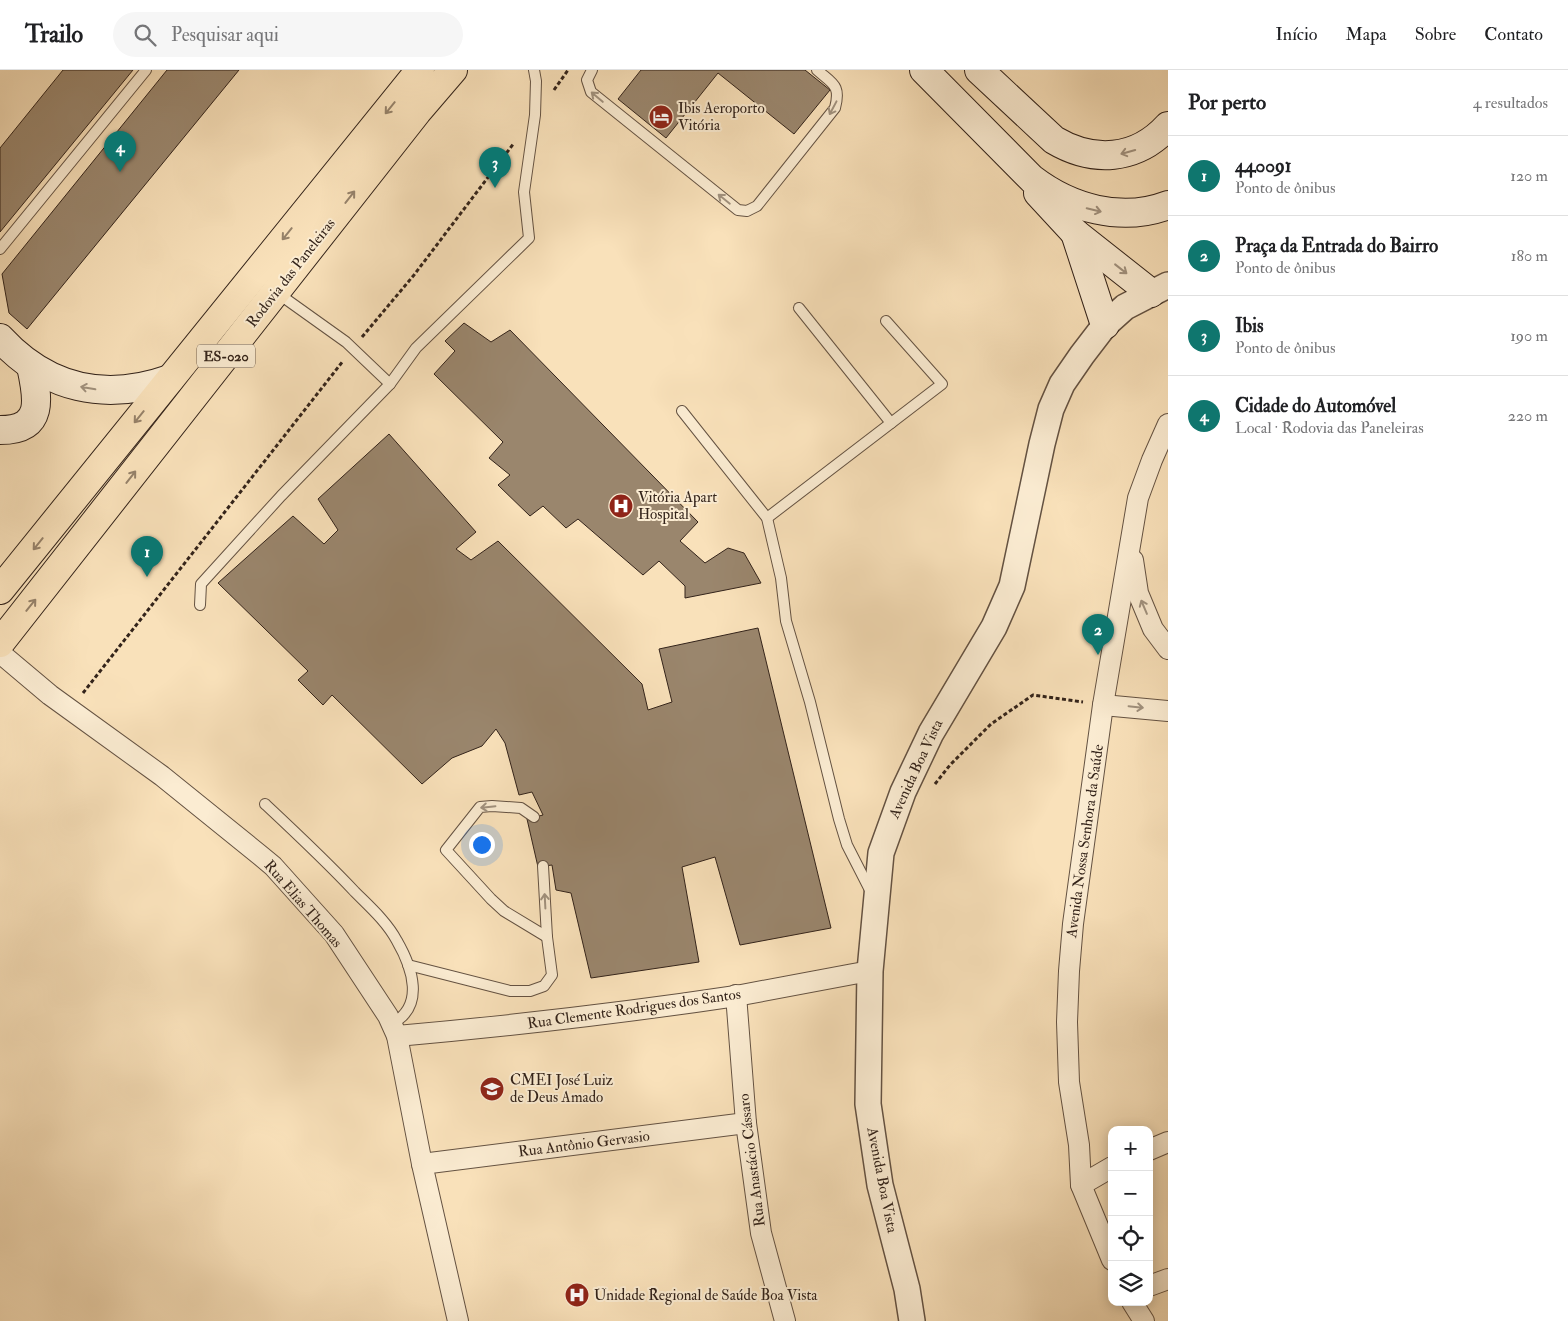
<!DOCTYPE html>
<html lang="pt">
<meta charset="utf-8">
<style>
body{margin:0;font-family:"IM FELL Double Pica",serif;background:#f6f6f6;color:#202124}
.controls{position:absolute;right:15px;bottom:15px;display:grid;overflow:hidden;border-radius:10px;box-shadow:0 2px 12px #0003}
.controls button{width:45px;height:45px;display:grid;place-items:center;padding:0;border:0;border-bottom:1px solid #e0e0e0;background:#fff;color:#202124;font:25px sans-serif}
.you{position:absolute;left:481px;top:774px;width:18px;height:18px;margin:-12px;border:4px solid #fff;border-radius:50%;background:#1a73e8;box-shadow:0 0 0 8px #1a73e833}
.badge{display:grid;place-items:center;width:32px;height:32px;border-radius:50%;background:#0f766e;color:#fff;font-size:16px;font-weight:700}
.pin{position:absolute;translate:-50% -41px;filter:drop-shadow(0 1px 2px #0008)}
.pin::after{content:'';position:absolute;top:26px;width:18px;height:15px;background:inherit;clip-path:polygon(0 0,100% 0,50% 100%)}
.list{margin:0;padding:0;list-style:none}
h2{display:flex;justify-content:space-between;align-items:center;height:65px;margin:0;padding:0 20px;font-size:21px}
h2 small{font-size:16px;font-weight:400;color:#757577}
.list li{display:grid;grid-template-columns:32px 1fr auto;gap:15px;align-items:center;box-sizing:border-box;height:80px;padding:0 20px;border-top:1px solid #e0e0e0}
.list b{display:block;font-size:19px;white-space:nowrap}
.list p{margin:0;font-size:16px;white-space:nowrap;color:#757577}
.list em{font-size:16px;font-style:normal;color:#757577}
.icon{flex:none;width:28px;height:28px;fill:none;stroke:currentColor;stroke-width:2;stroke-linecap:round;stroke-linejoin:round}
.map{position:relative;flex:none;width:1168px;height:1251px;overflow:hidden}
header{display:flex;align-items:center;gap:30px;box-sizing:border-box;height:70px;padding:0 25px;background:#fff;border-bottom:1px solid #e0e0e0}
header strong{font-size:24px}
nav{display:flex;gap:28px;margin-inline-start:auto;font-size:18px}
.search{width:350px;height:45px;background:#f6f6f6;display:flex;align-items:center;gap:12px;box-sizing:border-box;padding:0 18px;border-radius:28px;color:#757577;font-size:19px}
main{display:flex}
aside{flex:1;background:#fff}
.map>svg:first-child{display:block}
.building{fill:#9a866d;stroke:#33231a}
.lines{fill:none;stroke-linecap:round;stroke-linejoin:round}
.service-casing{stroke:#645242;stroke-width:12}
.minor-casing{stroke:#645242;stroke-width:22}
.tertiary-casing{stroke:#645242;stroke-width:28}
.secondary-casing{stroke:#33231a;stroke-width:30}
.primary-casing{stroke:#33231a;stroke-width:30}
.path{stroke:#33231a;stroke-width:3;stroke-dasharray:4 2.5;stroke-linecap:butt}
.service{stroke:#fbecd2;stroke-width:10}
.minor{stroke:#fbecd2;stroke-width:20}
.tertiary{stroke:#fbecd2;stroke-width:25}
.secondary{stroke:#fbecd2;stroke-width:28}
.primary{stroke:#f9e1ba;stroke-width:28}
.oneway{stroke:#a1927f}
.oneway2{stroke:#96826a}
.labels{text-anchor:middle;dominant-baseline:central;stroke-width:4;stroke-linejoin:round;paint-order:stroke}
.shield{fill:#fbecd2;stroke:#6f5f51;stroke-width:1}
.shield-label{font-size:14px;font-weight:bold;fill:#33231a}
.poi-label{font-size:15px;fill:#33231a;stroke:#fbecd2;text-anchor:start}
.street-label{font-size:15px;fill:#33231a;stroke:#fbecd2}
</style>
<header>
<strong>Trailo</strong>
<div class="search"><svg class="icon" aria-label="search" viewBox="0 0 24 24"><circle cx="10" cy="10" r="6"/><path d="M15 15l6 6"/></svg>Pesquisar aqui</div>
<nav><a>Início</a><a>Mapa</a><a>Sobre</a><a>Contato</a></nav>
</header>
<main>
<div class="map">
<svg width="1168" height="1251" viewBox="0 0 1168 1251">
<rect width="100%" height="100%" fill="#f9e1ba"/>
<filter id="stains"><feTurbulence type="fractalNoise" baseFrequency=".004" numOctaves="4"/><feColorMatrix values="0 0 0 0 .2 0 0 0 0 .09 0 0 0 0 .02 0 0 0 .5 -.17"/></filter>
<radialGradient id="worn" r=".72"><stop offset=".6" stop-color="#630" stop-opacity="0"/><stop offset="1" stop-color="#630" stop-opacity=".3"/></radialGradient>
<g class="building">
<polygon points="63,0 133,0 0,162 0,78"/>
<polygon points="167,0 239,0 27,259 9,243 2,204"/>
<polygon points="641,0 805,0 830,20 794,64 718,3 666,68 618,29"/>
<polygon points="464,253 491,272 510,260 698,452 680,471 705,493 728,478 744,483 761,513 685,528 685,516 659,491 643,505 578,449 566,458 543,436 530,446 498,415 510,405 489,388 503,372 434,304 455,281 445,271"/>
<polygon points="389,364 476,462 456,479 471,490 498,471 642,614 648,640 672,632 659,579 758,558 831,858 740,875 715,787 682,797 699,892 591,908 571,823 556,820 552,795 538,797 527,749 543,745 532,722 519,725 505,673 496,659 482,676 452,688 422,714 332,625 323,635 298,610 308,601 218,513 293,446 324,474 338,460 318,429"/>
</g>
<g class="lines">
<defs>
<g id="service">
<path d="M592,0L587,10L591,22L738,140L747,141L757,136L835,38C841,15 833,14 817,0"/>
<polyline points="0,179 146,0"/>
<polyline points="276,222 346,272 390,314"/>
<polyline points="799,238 891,353"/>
<polyline points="682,341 767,448 781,508 786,551 810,632 839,749 847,775 871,822"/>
<polyline points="767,448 942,314 886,251"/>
<polyline points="200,535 201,514 281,426 390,314 416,278 529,168 524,122 535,45 536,11 534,0"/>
<path d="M265,734C296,763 326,791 355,822C370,837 387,852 397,871C412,897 426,937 391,954"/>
<polyline points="534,747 521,738 492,736 480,737 446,780 491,829 504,841 547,867"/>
<polyline points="408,895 510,921 530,921 544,916 552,905 547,867 543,796"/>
</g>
<g id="minor">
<polyline points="1133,490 1138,523 1153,559 1168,579"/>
<polyline points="0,583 50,625 162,706 261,786 273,796 334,864 388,946 397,966 422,1094 458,1251"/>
<polyline points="1103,635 1168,641"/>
<polyline points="736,925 746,1053 761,1163 785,1251"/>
<path d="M397,966C510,956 623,943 736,926C780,918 825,909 870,901"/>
<polyline points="1149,1080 1168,1072"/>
<polyline points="422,1094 746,1053"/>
<polyline points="1081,1115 1112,1097"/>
<polyline points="1112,1190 1081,1115 1079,1075 1069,1012 1067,952 1069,901 1073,854 1103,635 1138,428 1152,390 1168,354"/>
<polyline points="1149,1216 1168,1209"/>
<polyline points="1132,1232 1144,1251"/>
</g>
<polyline id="tertiary" points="912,1251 907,1219 880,1115 868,1034 870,901 881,783 903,722 931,663 994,557 1012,516 1042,374 1051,339 1062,314 1082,285 1105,255 1125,237 1168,215"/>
<g id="secondary">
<path d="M924,0L1032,109C1070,138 1121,153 1168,135"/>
<path d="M979,0L1054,70C1093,93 1136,91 1168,56"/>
<polyline points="1038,123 1075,163 1151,223"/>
<polyline points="1075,163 1105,255"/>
<path d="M0,268C47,319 105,332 170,309"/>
<path d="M0,360C45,360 38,328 31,296"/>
</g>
<g id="primary">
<polyline points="0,520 420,0"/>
<polyline points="0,573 417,42 453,0"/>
</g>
</defs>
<use href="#service" class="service-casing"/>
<use href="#minor" class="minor-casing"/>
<use href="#tertiary" class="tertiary-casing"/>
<use href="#secondary" class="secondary-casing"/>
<use href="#primary" class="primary-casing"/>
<g class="path">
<polyline points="554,20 568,0"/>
<polyline points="362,267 414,205 514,73"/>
<polyline points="83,623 343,291"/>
<polyline points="935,714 950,695 991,654 1033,625 1083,632"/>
</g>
<use href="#service" class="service"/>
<use href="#minor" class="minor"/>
<use href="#tertiary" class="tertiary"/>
<use href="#secondary" class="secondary"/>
<use href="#primary" class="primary"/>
</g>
<defs><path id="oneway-shaft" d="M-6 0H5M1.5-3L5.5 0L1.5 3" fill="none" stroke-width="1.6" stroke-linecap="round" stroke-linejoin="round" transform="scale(1.25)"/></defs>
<g class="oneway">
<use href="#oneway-shaft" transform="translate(597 27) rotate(-140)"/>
<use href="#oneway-shaft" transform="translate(833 38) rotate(118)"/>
<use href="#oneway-shaft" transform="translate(1128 82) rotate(164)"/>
<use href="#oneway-shaft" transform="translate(724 129) rotate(-141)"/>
<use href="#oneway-shaft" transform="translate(1094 140) rotate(13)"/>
<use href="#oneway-shaft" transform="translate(1121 199) rotate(38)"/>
<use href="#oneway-shaft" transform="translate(88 318) rotate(-170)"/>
<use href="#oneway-shaft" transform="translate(1144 537) rotate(-113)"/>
<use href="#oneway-shaft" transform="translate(1136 637) rotate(6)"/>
<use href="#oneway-shaft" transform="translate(488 737) rotate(174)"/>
<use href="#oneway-shaft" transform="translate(545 831) rotate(-93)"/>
</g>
<g class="oneway2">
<use href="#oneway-shaft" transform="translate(390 38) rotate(129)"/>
<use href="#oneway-shaft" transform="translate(350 127) rotate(-52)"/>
<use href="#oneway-shaft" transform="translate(287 164) rotate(129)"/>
<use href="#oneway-shaft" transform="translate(139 347) rotate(129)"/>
<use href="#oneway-shaft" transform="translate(131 407) rotate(-52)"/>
<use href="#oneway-shaft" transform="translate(38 474) rotate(129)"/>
<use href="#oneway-shaft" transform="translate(31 535) rotate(-51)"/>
</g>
<defs>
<symbol id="hotel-disc" viewBox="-11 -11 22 22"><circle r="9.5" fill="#8f2418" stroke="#fbecd2"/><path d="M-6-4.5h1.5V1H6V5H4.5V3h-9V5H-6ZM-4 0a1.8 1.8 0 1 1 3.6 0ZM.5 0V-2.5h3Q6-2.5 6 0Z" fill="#fff"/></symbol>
<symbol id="hospital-disc" viewBox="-11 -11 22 22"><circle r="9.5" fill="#8f2418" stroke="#fbecd2"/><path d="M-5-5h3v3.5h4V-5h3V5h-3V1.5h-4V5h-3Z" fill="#fff"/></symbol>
<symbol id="school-disc" viewBox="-11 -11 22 22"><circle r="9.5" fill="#8f2418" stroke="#fbecd2"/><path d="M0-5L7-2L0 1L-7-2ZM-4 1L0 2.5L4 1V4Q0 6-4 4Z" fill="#fff"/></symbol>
</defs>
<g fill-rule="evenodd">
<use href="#hotel-disc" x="647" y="33" width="28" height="28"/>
<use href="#hospital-disc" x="607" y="422" width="28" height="28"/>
<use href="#school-disc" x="478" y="1005" width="28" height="28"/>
<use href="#hospital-disc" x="563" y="1211" width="28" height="28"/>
</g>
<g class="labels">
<rect class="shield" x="197" y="274.5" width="58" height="23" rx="4"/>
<g class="shield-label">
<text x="226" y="286">ES-020</text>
</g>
<g class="poi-label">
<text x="678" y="38">Ibis Aeroporto<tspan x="678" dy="17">Vitória</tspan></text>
<text x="638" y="427">Vitória Apart<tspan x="638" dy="17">Hospital</tspan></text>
<text x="510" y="1010">CMEI José Luiz<tspan x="510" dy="17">de Deus Amado</tspan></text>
<text x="594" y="1225">Unidade Regional de Saúde Boa Vista</text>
</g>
<g class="street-label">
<text transform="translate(291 203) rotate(-52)">Rodovia das Paneleiras</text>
<text transform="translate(916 699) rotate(-65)">Avenida Boa Vista</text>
<text transform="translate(1085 771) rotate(-82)">Avenida Nossa Senhora da Saúde</text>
<text transform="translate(303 834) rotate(49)">Rua Elias Thomas</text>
<text transform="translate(634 939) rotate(-8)">Rua Clemente Rodrigues dos Santos</text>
<text transform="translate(584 1074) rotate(-7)">Rua Antônio Gervasio</text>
<text transform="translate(752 1090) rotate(-97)">Rua Anastácio Cássaro</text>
<text transform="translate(882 1110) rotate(79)">Avenida Boa Vista</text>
</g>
</g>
<rect width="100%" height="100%" filter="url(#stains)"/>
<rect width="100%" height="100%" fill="url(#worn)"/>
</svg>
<div class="controls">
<button>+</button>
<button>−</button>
<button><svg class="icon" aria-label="locate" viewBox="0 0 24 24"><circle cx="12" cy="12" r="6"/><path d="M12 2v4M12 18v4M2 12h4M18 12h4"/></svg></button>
<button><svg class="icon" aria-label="layers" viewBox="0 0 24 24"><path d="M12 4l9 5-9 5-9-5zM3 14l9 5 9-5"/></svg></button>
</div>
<div class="you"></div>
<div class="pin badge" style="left:147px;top:507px">1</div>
<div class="pin badge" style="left:1098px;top:585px">2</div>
<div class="pin badge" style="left:495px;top:118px">3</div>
<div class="pin badge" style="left:120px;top:102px">4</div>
</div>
<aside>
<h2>Por perto<small>4 resultados</small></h2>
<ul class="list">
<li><span class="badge">1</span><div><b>440091</b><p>Ponto de ônibus</p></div><em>120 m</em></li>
<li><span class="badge">2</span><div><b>Praça da Entrada do Bairro</b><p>Ponto de ônibus</p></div><em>180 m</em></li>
<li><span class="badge">3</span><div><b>Ibis</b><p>Ponto de ônibus</p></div><em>190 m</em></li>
<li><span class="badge">4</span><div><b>Cidade do Automóvel</b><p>Local · Rodovia das Paneleiras</p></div><em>220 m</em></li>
</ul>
</aside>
</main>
